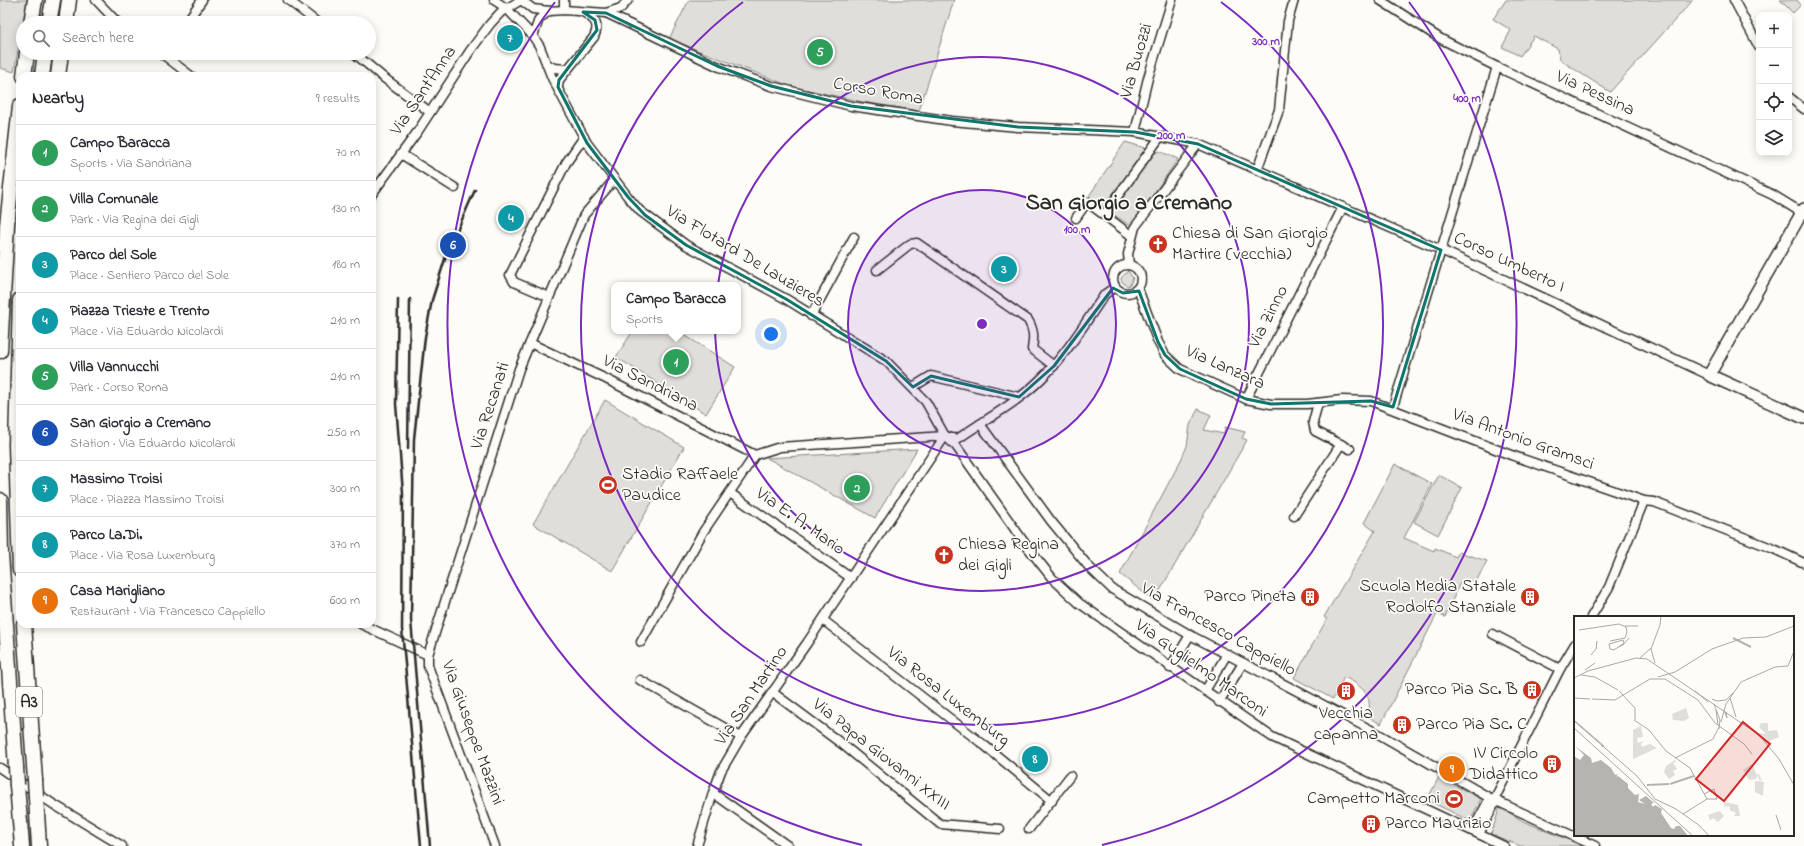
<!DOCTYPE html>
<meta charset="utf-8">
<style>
body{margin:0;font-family:"Indie Flower",sans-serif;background:#f7f7f7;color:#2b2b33}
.controls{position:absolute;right:12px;top:12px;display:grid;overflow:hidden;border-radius:8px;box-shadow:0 2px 10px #0003}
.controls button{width:36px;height:36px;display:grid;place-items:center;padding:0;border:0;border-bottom:1px solid #e1e1e2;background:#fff;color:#2b2b33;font:20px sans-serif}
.you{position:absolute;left:771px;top:334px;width:14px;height:14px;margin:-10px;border:3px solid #fff;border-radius:50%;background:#1a73e8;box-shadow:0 0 0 6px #1a73e833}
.badge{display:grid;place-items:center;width:26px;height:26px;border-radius:50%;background:#1a73e8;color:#fff;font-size:13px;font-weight:700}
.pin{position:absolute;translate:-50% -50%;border:2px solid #fff;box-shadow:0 1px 4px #0006}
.popup{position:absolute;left:611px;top:282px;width:130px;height:52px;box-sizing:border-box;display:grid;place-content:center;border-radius:8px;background:#fff;filter:drop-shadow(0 1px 3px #0005);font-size:13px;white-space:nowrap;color:#7c7c81}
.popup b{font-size:15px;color:#2b2b33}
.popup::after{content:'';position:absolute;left:50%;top:100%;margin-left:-8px;border:8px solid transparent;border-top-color:#fff}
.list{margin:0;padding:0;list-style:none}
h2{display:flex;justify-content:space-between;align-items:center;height:52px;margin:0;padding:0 16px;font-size:17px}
h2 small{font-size:13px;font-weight:400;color:#7c7c81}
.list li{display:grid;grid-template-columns:26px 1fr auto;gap:12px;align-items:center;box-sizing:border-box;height:56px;padding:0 16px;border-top:1px solid #e1e1e2}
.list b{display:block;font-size:15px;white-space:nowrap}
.list p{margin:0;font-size:13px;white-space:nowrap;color:#7c7c81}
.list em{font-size:13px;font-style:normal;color:#7c7c81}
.icon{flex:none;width:22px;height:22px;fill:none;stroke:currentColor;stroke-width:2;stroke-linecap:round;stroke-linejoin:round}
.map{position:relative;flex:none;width:1804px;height:846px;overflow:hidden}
.search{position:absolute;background:#fff;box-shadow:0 2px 10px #0003;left:16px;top:16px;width:360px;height:44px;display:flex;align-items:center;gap:10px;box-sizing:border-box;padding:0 14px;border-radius:22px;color:#7c7c81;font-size:15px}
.panel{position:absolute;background:#fff;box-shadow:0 2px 10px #0003;left:16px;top:72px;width:360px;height:556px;border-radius:12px}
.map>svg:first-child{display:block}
.green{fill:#dfdeda;stroke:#858482}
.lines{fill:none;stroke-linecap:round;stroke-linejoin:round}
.street-casing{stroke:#2b2b2b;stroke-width:11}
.secondary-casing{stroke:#2b2b2b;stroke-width:14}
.highway-casing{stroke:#2b2b2b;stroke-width:17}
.street{stroke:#fdfcf7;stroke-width:8}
.secondary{stroke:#fdfcf7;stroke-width:11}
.highway{stroke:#fdfcf7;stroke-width:14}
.rail{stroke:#2b2b2b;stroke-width:2.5}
.highway-bridge-casing{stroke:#2b2b2b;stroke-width:17;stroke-linecap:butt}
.highway-bridge{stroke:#fdfcf7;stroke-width:14}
.marked{fill:none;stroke:#0f766e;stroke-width:3;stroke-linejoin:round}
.ring{fill:none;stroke:#7b2cbf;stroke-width:2}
.labels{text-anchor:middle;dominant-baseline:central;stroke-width:3.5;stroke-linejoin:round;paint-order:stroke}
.shield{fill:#fdfcf7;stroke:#6a6a68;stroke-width:1}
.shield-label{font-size:17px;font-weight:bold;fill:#2b2b2b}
.street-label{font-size:18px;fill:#2b2b2b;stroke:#fdfcf7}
.poi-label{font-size:18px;fill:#2b2b2b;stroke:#fdfcf7;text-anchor:start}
.district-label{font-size:22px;font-weight:bold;fill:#2b2b2b;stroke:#fdfcf7}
.inset-river{fill:none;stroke:#b5b4b1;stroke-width:2}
.inset-road{fill:none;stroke:#a9a8a5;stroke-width:1}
.view{fill:#d62828;fill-opacity:0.15;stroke:#d62828;stroke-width:2}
.inset-edge{fill:none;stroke:#2b2b2b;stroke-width:2}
.centre{fill:#7b2cbf;stroke:#fdfcf7;stroke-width:2}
.ring-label{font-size:12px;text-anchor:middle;font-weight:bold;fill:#7b2cbf;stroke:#fdfcf7;stroke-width:3.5;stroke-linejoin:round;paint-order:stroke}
</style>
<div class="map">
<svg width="1804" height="846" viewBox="0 0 1804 846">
<rect width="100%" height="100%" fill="#fdfcf7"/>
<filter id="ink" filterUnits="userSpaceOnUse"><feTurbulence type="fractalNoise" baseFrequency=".025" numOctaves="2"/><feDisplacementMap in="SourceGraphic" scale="8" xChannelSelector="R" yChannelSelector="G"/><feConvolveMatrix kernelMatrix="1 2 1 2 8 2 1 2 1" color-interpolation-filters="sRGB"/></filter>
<g filter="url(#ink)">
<g class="green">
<polygon points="0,0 27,0 14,72 0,68"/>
<polygon points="689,0 954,0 919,111 863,102 790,86 669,39"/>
<polygon points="1506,0 1693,0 1610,92 1560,60 1558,49 1534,36 1520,56 1502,47 1511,30 1493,19"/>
<polygon points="1780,0 1797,0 1801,5 1793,13"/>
<polygon points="1125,142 1146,148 1104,207 1089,196"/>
<polygon points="1159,151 1178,159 1131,226 1114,215 1112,211 1153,154"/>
<polygon points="1128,271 1133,278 1130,285 1127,286 1122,282 1121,278"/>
<polygon points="633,331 678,331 735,367 706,414 616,357"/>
<polygon points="605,400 684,447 612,571 533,524"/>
<polygon points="1198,409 1211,415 1204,430 1224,434 1225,427 1245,432 1242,438 1247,440 1154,601 1120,574 1182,458 1187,446 1190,425"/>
<polygon points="917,449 875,518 767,458"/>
<path d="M1395,464L1432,484L1404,538L1434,551L1435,548L1456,557L1459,552L1487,561L1472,589L1460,583L1445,617L1437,614L1381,724L1367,716C1375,696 1361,685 1344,677L1333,699L1294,678L1327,619L1324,617L1375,531L1364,523Z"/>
<polygon points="1439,475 1462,488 1438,535 1414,522"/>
<polygon points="1439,777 1481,799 1470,821 1427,800"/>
<polygon points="1500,807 1523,821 1583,846 1520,846 1491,834"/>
</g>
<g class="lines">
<defs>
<g id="street">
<polyline points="96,0 118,23"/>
<polyline points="288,0 318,23"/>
<polyline points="494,0 506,8 533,36 540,47 552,78 587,143 628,197 640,211 686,245 786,299 886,361 926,402 945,436 956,446 1026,545 1052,578 1079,603 1272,737 1504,846"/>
<polyline points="521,0 533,9 549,11 564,10 606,13 621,8 628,0"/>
<polyline points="1380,0 1441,39 1497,67 1773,195 1804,214"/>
<polyline points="1734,0 1759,47"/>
<polyline points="564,10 564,0"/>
<polyline points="606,13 717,66 771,86 851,106 952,121 1018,127 1135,132 1198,144 1441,250 1709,375"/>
<polyline points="186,23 202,0"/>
<polyline points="533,36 539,19 549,11"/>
<polyline points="161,53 191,76"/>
<polyline points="354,53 384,78 430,112"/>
<polyline points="547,64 554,68 568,69"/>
<path d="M558,87L559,80L594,37C600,24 595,19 583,12"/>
<polyline points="1789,97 1804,109"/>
<polyline points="1135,132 1148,78 1172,0"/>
<polyline points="401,154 455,188"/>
<polyline points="1257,170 1279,110 1288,21 1294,0"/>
<polyline points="372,194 418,131 470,51 490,24 501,12 521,0"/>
<polyline points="1104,215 1160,137"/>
<polyline points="1076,218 1087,202 1132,236"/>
<circle cx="1127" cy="279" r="14"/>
<polyline points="1129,265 1128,254 1135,227 1198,144"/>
<path d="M877,270L910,244L917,243L1028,320C1034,330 1034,337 1032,349L1054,366"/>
<polyline points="1138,289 1158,342 1165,355 1180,369 1246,399 1271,404 1307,404 1342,400 1371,401 1511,455 1644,501 1654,502 1774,549 1804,563"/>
<polyline points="549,297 514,282 510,275 566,163 584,137"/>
<polyline points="811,316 854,237"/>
<polyline points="530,343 606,379 755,455"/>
<polyline points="913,387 931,376 1019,397"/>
<polyline points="1246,399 1343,207"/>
<polyline points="1318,403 1313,422 1315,431 1350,449"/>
<polyline points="1393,407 1497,67"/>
<polyline points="980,424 1051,521 1089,567 1112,589 1190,635 1375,732 1490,798 1595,846"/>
<polyline points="730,493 851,578"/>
<polyline points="1294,516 1341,444"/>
<polyline points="1591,617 1609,587 1644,501"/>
<polyline points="823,620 984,745 1052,801"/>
<polyline points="361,624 428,655"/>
<polyline points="1493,634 1560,669"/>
<path d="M641,642L703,532L755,455L780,447L945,436L956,439L962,436C988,418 1018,402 1041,379C1066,355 1085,323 1105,294L1115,287"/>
<polyline points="1170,668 1190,635"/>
<polyline points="640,680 741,737"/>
<polyline points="1205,691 1227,654"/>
<polyline points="772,692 842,744 940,824 1000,829"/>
<polyline points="1219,702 1243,663"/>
<polyline points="0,768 53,804 122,846"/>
<polyline points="713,793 788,846"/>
<polyline points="1494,800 1560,669 1575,644"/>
<polyline points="1029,829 1070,776"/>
<polyline points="1472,831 1490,798"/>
<polyline points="1479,834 1496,801"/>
<polyline points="495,846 428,666 428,655 519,369 584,215 614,180"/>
<polyline points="697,846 713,793 721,771 741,737 807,643 945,436"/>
</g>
<polyline id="secondary" points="1804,209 1709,375 1804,418"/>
<g id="highway">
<polyline points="31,23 35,0"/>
<polyline points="49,23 53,0"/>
<polyline points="66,23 69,0"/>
<polyline points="24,76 27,53"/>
<polyline points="42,76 45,53"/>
<polyline points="58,76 61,53"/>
<polyline points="20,300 16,445 20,570"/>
<polyline points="0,351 7,225 20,106"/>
<polyline points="0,500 1,554 16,767"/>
<polyline points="24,624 35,780"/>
<polyline points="17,785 22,846"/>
<polyline points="36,797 39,846"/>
</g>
</defs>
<use href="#street" class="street-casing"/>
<use href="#secondary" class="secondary-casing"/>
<use href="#highway" class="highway-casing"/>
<use href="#street" class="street"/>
<use href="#secondary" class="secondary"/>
<use href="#highway" class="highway"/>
<g class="rail">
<polyline points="398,299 396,404 403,493 402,629 421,846"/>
<polyline points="408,449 410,299"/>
<polyline points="430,846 411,620 414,439 425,337 432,300 446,256 475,190"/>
</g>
<defs>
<g id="highway-bridge">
<polyline points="16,767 17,785"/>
<polyline points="35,780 36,797"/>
</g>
</defs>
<use href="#highway-bridge" class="highway-bridge-casing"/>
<use href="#highway-bridge" class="highway-bridge"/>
</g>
</g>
<path class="marked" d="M583,12L606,13L717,66L771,86L851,106L1018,127L1135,132L1198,144L1441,250L1393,407L1371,401L1271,404L1246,399L1180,369L1165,355L1158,342L1139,291L1123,293L1113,288L1054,366L1019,397L931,376L913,387L886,361L786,299L686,245L645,215L628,197L587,143L558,87L559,80L597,30L595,20Z"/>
<circle cx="982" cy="324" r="134" fill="#7b2cbf" fill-opacity=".12"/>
<g class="ring">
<circle cx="982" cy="324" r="134"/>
<circle cx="982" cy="324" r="267"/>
<path d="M1221 2A401 401 0 1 1 743 2"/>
<path d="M862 845A535 535 0 0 1 555 2M1409 2A535 535 0 0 1 1102 845"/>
</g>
<defs>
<symbol id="church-disc" viewBox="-11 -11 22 22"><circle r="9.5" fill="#c8321e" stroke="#fdfcf7"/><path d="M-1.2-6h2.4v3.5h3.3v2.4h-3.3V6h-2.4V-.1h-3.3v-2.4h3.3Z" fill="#fff"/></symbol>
<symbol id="stadium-disc" viewBox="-11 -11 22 22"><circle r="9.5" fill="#c8321e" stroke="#fdfcf7"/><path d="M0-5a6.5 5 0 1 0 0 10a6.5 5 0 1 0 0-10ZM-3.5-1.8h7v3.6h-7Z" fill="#fff"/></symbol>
<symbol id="building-disc" viewBox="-11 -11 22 22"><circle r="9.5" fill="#c8321e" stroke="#fdfcf7"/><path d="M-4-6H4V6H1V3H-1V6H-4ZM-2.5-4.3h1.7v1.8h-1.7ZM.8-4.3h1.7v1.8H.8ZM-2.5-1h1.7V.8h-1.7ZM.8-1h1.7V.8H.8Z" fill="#fff"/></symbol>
</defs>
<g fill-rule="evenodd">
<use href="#church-disc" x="1147" y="233" width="22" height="22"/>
<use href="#stadium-disc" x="597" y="474" width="22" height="22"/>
<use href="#church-disc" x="933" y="544" width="22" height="22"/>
<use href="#building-disc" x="1299" y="586" width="22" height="22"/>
<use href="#building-disc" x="1519" y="586" width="22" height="22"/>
<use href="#building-disc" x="1521" y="679" width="22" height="22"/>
<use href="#building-disc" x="1335" y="680" width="22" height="22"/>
<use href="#building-disc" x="1391" y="714" width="22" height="22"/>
<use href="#building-disc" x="1541" y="753" width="22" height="22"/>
<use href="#stadium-disc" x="1443" y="788" width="22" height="22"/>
<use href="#building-disc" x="1360" y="813" width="22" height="22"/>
</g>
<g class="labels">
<rect class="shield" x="16" y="687" width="26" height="30" rx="3"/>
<g class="shield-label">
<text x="29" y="702">A3</text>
</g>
<g class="street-label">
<text transform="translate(1137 61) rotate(-74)">Via Buozzi</text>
<text transform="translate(424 91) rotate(-56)">Via Sant'Anna</text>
<text transform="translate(878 92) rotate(10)">Corso Roma</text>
<text transform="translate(1595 94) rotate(25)">Via Pessina</text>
<text transform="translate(745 257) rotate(31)">Via Flotard De Lauzieres</text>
<text transform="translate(1509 263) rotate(25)">Corso Umberto I</text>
<text transform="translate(1269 317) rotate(-63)">Via Zinno</text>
<text transform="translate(1225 368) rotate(24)">Via Lanzara</text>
<text transform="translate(650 384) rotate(27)">Via Sandriana</text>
<text transform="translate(491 406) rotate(-72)">Via Recanati</text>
<text transform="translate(1523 440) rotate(20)">Via Antonio Gramsci</text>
<text transform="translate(800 522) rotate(35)">Via E. A. Mario</text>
<text transform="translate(1218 630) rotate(29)">Via Francesco Cappiello</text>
<text transform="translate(1201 669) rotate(35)">Via Guglielmo Marconi</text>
<text transform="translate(752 696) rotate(-56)">Via San Martino</text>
<text transform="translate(948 697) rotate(38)">Via Rosa Luxemburg</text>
<text transform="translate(472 733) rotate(70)">Via Giuseppe Mazzini</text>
<text transform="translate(881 755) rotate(38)">Via Papa Giovanni XXIII</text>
</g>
<g class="poi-label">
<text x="1172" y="234">Chiesa di San Giorgio<tspan x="1172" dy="21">Martire (vecchia)</tspan></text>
<text x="622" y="475">Stadio Raffaele<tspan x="622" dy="21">Paudice</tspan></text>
<text x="958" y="545">Chiesa Regina<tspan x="958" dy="21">dei Gigli</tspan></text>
<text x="1516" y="587" text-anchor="end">Scuola Media Statale<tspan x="1516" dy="21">Rodolfo Stanziale</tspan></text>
<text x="1296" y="597" text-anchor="end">Parco Pineta</text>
<text x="1518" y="690" text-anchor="end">Parco Pia Sc. B</text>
<text x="1346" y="714" text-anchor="middle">Vecchia<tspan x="1346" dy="21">capanna</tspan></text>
<text x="1416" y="725">Parco Pia Sc. C</text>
<text x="1538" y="754" text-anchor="end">IV Circolo<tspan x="1538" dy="21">Didattico</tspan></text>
<text x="1440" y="799" text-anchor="end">Campetto Marconi</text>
<text x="1385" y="824">Parco Maurizio</text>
</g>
<g class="district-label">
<text x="1129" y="204">San Giorgio a Cremano</text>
</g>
</g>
<g transform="translate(1574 616)">
<rect width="220" height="220" fill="#fdfcf7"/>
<path d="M112,92L115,102L110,105L99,104L97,99L100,103L98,98ZM187,107H194V115L203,114L205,121L195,125L199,133L193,123L184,117L192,118L185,111ZM67,110L69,121L63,122L64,127L70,125L67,128L68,131L76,128L83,132L59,143V114ZM101,144L102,146L99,147L103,153L99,155L101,159L95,163L90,156L92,150ZM178,148L183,159L185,158L188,165L185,164L184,159L182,163L175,164L169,154ZM181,165L190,166L189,180L181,176ZM150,186L164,189L166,200H160L162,197L156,194V191L152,190L151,193ZM146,195L150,200L145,205L143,206L140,202L136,204L134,199Z" fill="#dfdeda"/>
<path d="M1,130L17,142L18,147L27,144L37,152L41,159L44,158L42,161L44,160L54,168V172L61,179L65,178L64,186L71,188L65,184L72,180L80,187L77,188L79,191L81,189L88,193L87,197L97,212L100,213L102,210H106L114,220H0V140L6,144L10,139Z" fill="#b5b4b1"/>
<path class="inset-river" d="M159,22L177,31M96,168L120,160M73,169L95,168"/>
<path class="inset-road" d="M51,10H64M5,14L45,8L52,11L53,16L51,22L36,25M45,31L50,27L49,24L35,28L36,33L40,34L41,33L43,32L46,30L49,29L55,22M17,39L22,33L23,25M66,42L77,32M81,47L77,33L86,9L87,0M11,54L21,47M7,59L21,61L44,74M84,61L101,56L138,33L169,22L192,21L220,10M0,62L14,55L62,42L73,43L185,119L205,143L220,169M45,75L61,92V104M121,75L134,86M0,82L16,83M156,82L162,101M18,83L41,84L76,63H91L124,84L141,107L170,128L178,138M138,83L143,85L152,84L159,77M140,88L146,104L145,113M142,94L144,109M150,94L153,102L152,96M0,104L30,130H27M60,104L75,114L92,135L116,152L133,183M0,105L63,160L81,183L102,193L126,210L135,220M147,106L152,88L167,66L201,51L214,50L220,35M0,112L119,220M101,142L139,123L145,111M109,198L133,183H143L140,173L130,178M202,199L207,214"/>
<path class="view" d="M169,106L196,128L150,185L122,163Z"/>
<rect width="220" height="220" class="inset-edge"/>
</g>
<circle cx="982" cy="324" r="6" class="centre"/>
<g class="ring-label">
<text x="1266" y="45">300 m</text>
<text x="1467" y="102">400 m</text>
<text x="1171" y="139">200 m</text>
<text x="1077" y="233">100 m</text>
</g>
</svg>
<div class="controls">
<button>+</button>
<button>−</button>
<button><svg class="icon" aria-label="locate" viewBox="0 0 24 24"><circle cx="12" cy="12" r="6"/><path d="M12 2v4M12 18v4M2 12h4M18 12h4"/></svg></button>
<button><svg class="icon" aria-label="layers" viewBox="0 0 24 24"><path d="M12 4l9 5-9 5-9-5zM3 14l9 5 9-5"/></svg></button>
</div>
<div class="you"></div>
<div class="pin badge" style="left:676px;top:362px;background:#2e9e5b">1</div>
<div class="popup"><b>Campo Baracca</b>Sports</div>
<div class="pin badge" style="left:857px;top:488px;background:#2e9e5b">2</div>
<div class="pin badge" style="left:1004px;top:269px;background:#0f9aa8">3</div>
<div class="pin badge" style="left:511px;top:218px;background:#0f9aa8">4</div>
<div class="pin badge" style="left:820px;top:52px;background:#2e9e5b">5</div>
<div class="pin badge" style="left:453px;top:245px;background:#1a4fb4">6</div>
<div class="pin badge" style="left:510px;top:38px;background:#0f9aa8">7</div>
<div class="pin badge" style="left:1035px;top:759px;background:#0f9aa8">8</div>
<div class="pin badge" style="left:1452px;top:769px;background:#e8710a">9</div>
<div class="search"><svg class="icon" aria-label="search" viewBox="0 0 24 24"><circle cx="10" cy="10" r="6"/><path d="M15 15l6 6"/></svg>Search here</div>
<section class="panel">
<h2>Nearby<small>9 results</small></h2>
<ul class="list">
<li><span class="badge" style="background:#2e9e5b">1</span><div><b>Campo Baracca</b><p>Sports · Via Sandriana</p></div><em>70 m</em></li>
<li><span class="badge" style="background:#2e9e5b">2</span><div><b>Villa Comunale</b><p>Park · Via Regina dei Gigli</p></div><em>130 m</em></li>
<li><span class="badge" style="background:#0f9aa8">3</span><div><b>Parco del Sole</b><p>Place · Sentiero Parco del Sole</p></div><em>180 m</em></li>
<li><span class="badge" style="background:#0f9aa8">4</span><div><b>Piazza Trieste e Trento</b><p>Place · Via Eduardo Nicolardi</p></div><em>210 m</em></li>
<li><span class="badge" style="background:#2e9e5b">5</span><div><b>Villa Vannucchi</b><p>Park · Corso Roma</p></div><em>210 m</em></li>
<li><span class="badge" style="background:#1a4fb4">6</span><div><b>San Giorgio a Cremano</b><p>Station · Via Eduardo Nicolardi</p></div><em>250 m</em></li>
<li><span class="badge" style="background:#0f9aa8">7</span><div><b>Massimo Troisi</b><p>Place · Piazza Massimo Troisi</p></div><em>300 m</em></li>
<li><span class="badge" style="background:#0f9aa8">8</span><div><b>Parco La.Di.</b><p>Place · Via Rosa Luxemburg</p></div><em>370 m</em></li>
<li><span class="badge" style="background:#e8710a">9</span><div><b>Casa Marigliano</b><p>Restaurant · Via Francesco Cappiello</p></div><em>600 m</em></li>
</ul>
</section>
</div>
